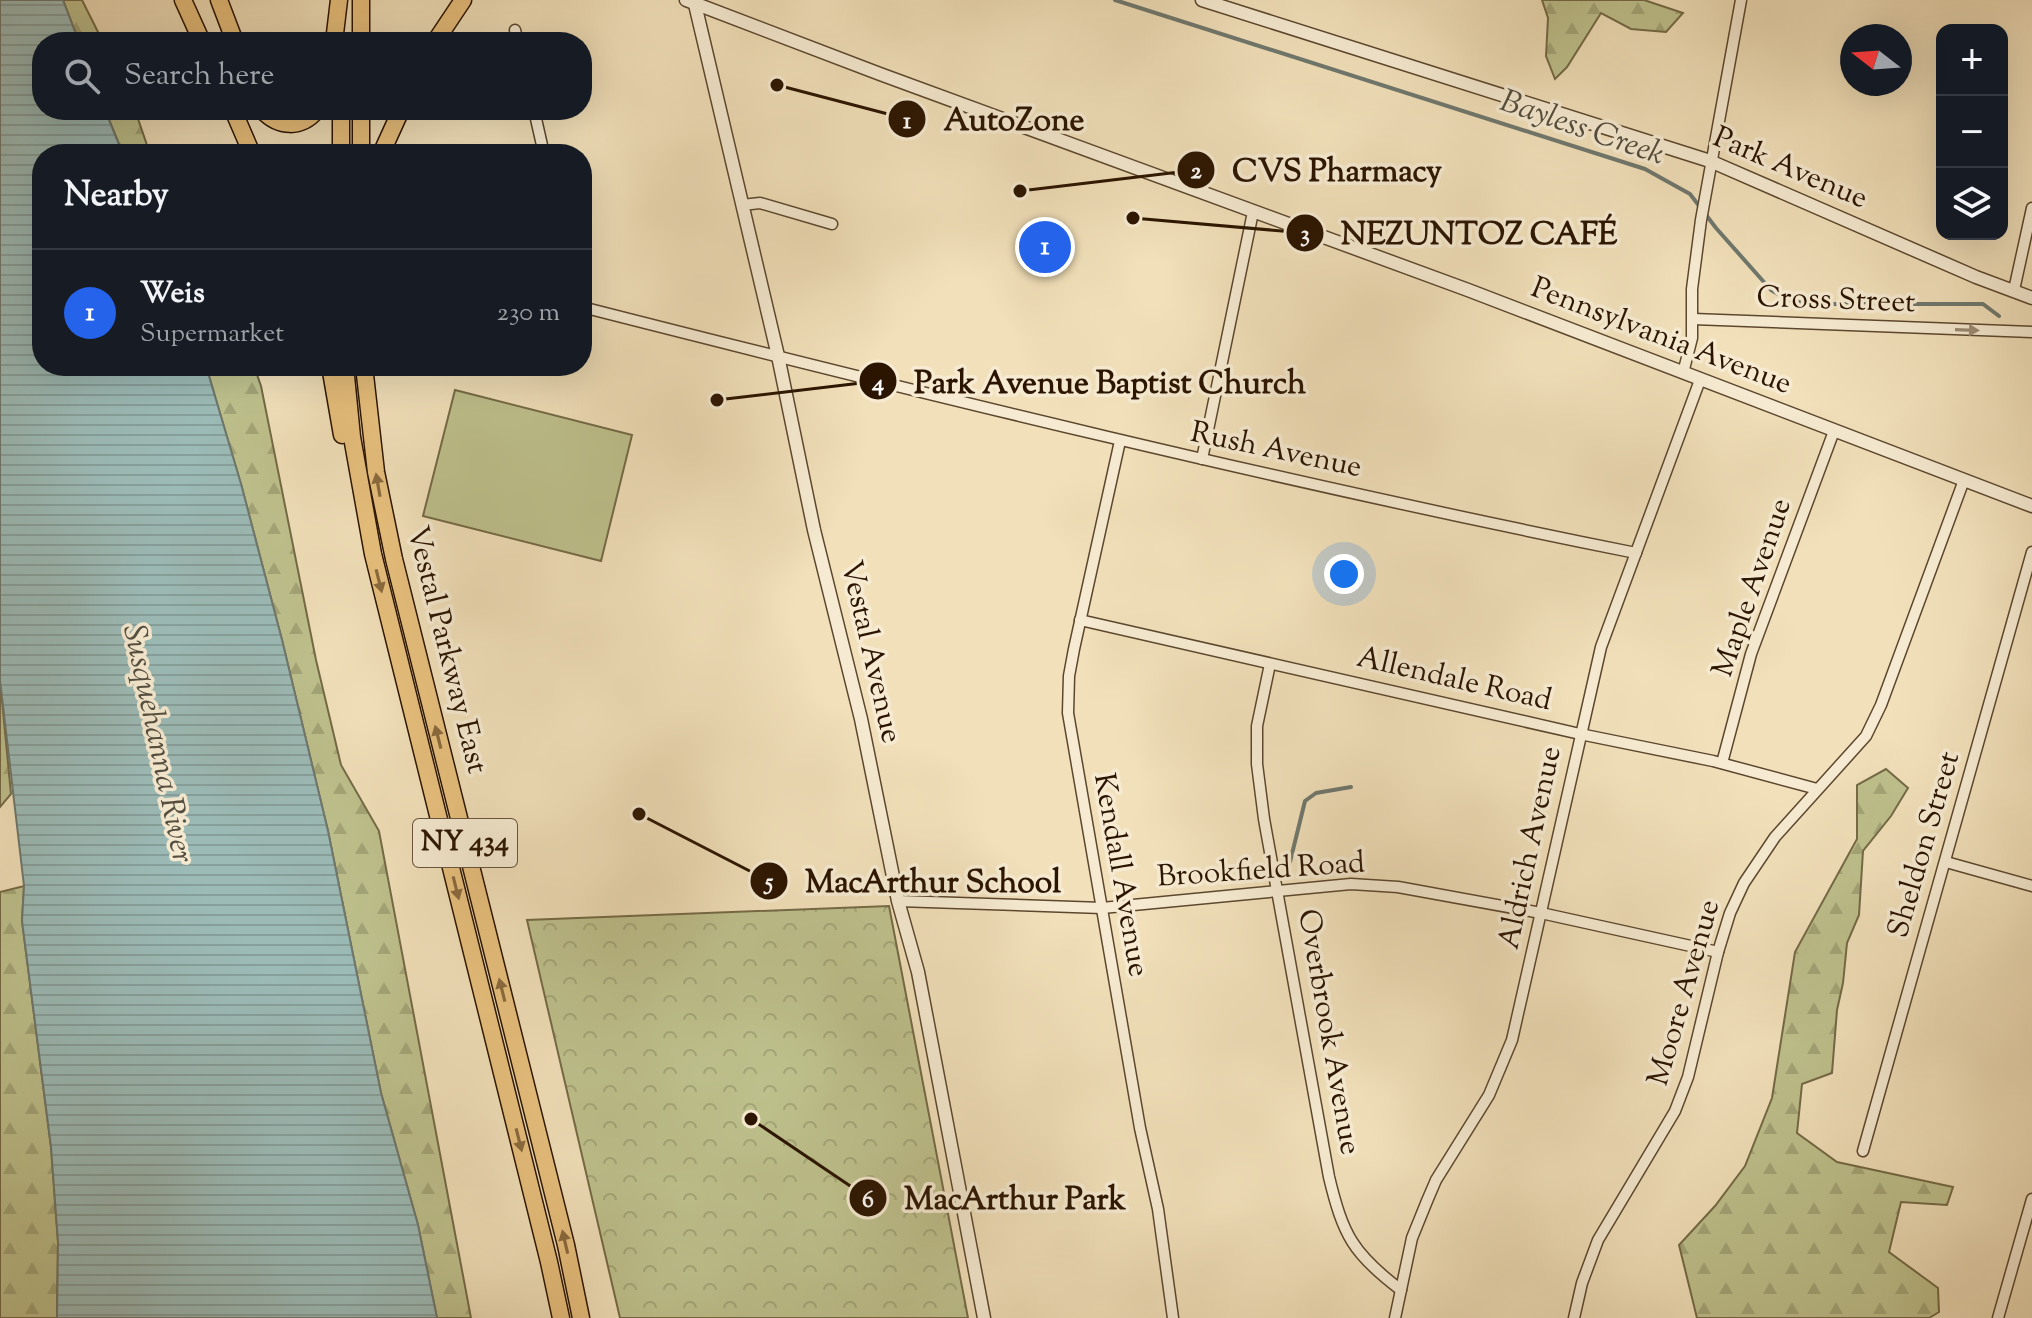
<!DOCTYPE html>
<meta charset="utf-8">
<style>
body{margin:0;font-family:"Sorts Mill Goudy",serif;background:#242831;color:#f1f3f6}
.controls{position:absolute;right:24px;top:24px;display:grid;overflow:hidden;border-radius:16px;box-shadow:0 8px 32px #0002}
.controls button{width:72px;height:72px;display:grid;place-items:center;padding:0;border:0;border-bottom:2px solid #363941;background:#171b24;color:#f1f3f6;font:40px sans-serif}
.compass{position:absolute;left:1840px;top:24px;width:72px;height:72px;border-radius:50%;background:#171b24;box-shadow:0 8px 32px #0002;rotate:287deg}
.you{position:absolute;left:1344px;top:574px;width:28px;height:28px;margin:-20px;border:6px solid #fff;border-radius:50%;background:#1a73e8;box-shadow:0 0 0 12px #1a73e833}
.badge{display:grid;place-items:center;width:52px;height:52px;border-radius:50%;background:#2563eb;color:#fff;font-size:26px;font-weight:700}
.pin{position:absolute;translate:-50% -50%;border:4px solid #fff;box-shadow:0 2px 8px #0006}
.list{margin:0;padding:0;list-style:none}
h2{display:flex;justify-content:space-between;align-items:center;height:104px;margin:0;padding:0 32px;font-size:34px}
h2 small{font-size:26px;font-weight:400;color:#9ea1a6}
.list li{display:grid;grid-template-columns:52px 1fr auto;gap:24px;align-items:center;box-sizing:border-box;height:128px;padding:0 32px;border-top:2px solid #363941}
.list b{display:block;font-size:30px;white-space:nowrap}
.list p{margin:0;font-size:26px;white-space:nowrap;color:#9ea1a6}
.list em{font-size:26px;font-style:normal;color:#9ea1a6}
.icon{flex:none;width:44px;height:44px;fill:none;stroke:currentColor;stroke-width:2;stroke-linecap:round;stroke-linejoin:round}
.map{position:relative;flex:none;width:2032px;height:1318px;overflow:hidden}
.search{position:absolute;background:#171b24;box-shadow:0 8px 32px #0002;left:32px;top:32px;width:560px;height:88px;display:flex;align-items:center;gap:20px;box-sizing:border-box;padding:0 28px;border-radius:32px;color:#9ea1a6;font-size:30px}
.panel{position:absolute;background:#171b24;box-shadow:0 8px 32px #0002;left:32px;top:144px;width:560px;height:232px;border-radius:32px}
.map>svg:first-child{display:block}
.green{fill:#bec18d;stroke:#746a46;stroke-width:2}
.forest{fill:url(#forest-firs);stroke:#746a46;stroke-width:2}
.park{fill:url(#park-crowns);stroke:#746a46;stroke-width:2}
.water{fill:url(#water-rules);stroke:#6f786e;stroke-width:2}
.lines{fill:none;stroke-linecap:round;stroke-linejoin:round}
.stream{stroke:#6f786e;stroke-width:4}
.minor-casing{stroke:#5c472e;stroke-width:13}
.tertiary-casing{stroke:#5c472e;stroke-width:15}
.primary-casing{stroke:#2b1400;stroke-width:19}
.minor{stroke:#f6ebd2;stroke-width:10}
.tertiary{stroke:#f6ebd2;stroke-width:12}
.primary{stroke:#e8c07d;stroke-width:16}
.oneway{fill:#9b8a74}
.oneway2{fill:#8a6a3e}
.labels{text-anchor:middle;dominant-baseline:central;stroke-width:7;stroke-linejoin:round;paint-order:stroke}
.shield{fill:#f6ebd2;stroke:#68543f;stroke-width:2}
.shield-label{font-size:28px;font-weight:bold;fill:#2b1400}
.street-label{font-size:30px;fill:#2b1400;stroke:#f6ebd2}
.water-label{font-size:32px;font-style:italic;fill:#534e40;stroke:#f6ebd2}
.leader{fill:none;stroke:#2b1400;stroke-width:3}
.callout-dot{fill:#2b1400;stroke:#f6ebd2;stroke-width:3}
.mark-label{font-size:24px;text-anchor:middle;font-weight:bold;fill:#fff}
.callout-label{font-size:32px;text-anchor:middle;font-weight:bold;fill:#2b1400;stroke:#f6ebd2;stroke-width:7;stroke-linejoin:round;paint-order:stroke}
</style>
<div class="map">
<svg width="2032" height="1318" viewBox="0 0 2032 1318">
<defs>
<pattern id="forest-firs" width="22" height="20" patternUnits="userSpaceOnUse" patternTransform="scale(2)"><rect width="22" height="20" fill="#bec18d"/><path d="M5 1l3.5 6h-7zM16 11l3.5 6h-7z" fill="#a3a578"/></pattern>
<pattern id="park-crowns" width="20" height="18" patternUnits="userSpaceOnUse" patternTransform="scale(2)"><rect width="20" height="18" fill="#bec18d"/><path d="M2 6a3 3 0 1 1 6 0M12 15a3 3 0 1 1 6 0" fill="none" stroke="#a3a578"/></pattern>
<pattern id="water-rules" width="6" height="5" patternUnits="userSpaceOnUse" patternTransform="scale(2)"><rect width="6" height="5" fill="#9cbbb7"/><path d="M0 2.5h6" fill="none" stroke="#87a09c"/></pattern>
</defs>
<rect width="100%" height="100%" fill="#f1e0ba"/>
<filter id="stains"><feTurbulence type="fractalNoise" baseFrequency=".0025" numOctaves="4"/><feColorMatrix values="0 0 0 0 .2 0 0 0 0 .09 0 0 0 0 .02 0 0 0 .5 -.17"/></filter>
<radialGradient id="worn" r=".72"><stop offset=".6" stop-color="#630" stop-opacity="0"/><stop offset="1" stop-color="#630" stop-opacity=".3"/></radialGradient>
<polygon class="green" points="455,390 632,435 601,561 423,516"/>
<g class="forest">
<polygon points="63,0 82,0 103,42 79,42"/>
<polygon points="1542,0 1644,0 1683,13 1666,32 1631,29 1601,13 1567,67 1555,79 1546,56 1548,18"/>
<polygon points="105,110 135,110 150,154 123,154"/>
<polygon points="206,366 254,366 261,386 316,660 341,765 379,831 471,1318 437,1318 418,1225 381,1093 328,831 282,640 241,484"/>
<polygon points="0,680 11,794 0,807"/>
<polygon points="1886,769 1908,788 1891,816 1863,851 1859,915 1847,943 1843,983 1837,1010 1832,1073 1802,1084 1797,1133 1837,1162 1953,1187 1947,1205 1901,1202 1889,1252 1938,1288 1939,1312 1929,1318 1697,1318 1679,1245 1715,1206 1745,1166 1772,1098 1795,952 1857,839 1857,785"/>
<polygon points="24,886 22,921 51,1147 58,1242 57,1318 0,1318 0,892"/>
</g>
<polygon class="park" points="889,906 968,1318 620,1318 527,920"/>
<polygon class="water" points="0,0 63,0 79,42 42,42 42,110 105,110 123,154 42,154 42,366 206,366 241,484 282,640 328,831 381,1093 418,1225 437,1318 57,1318 58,1242 51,1147 22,921 24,886 0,680"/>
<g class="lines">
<g class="stream">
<polyline points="1115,0 1645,169 1690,194 1716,228 1771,290 1788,300 1810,304 1983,304 1999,316"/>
<polyline points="1290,862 1305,801 1316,793 1351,787"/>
</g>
<defs>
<g id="minor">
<polyline points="515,30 518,42"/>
<polyline points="534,110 544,154"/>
<polyline points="742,205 760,203 832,224"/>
<polyline points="2014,290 2032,208"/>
<path d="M582,307C931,396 1282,482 1636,553"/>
<polyline points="1693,319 2032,332"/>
<polyline points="1683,373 1692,338 1692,289 1701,220 1741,0"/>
<polyline points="1120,441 1074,649 1069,676 1068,713 1140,1128 1158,1209 1173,1318"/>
<polyline points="1202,459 1253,212"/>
<polyline points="1080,620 1580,734 1713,761 1817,789"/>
<path d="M1270,664L1257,726V764L1264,819L1329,1177C1343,1235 1353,1254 1401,1290"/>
<polyline points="1722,763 1751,654 1834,431"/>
<polyline points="1946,862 2032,886"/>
<polyline points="898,901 1102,908 1351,884 1398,887 1541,913 1718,952"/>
<polyline points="1863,1151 2032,552"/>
<polyline points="1395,1318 1412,1238 1427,1201 1436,1180 1489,1095 1512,1040 1601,647 1700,380"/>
<polyline points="1574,1318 1582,1283 1598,1240 1675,1111 1688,1077 1718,952 1730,913 1744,883 1775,837 1866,736 1881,705 1964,480"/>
<polyline points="1998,1318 2032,1199"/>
</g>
<g id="tertiary">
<polyline points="686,0 880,74 1468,290 2032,506"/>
<polyline points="694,0 778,356 814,530 861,719 898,901 918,972 984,1318"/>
<polyline points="1202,0 1710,161 1976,277 2032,298"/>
</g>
<g id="primary">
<polyline points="183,0 202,42"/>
<polyline points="219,0 235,42"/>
<polyline points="361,0 361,42"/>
<polyline points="334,42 339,0"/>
<polyline points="435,42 463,0"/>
<polyline points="233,110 252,154"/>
<path d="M262,110C279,128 301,129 317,110"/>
<polyline points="341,110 341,154"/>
<polyline points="361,110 361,154"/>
<polyline points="381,154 401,110"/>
<polyline points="330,366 342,435"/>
<polyline points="345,366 352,437 373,554 549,1262 561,1318"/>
<polyline points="364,366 376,472 394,559 566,1245 581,1318"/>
</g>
</defs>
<use href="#minor" class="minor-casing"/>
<use href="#tertiary" class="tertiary-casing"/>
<use href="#primary" class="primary-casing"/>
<use href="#minor" class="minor"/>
<use href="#tertiary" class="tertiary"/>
<use href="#primary" class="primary"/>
</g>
<defs><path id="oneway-solid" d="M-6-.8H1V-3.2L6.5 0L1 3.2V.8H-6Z" transform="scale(2)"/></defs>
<use class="oneway" href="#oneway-solid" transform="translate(1967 330) rotate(2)"/>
<g class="oneway2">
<use href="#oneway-solid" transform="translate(378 485) rotate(-100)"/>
<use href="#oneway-solid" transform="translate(379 581) rotate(76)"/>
<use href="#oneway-solid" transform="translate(438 737) rotate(-104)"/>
<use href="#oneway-solid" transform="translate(456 888) rotate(76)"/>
<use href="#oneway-solid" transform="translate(502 990) rotate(-104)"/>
<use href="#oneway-solid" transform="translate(519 1140) rotate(76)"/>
<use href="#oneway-solid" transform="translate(565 1242) rotate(-103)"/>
</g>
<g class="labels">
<rect class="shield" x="413" y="819" width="104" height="48" rx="6"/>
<g class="shield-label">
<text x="465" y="843">NY 434</text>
</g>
<g class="street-label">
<text transform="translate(1790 169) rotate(23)">Park Avenue</text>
<text transform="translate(1836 301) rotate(2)">Cross Street</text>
<text transform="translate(1661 337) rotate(21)">Pennsylvania Avenue</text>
<text transform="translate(1276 451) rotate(12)">Rush Avenue</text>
<text transform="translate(1753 588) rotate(-71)">Maple Avenue</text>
<text transform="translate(446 650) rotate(76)">Vestal Parkway East</text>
<text transform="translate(870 652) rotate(77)">Vestal Avenue</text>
<text transform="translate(1454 680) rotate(13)">Allendale Road</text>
<text transform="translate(1925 845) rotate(-74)">Sheldon Street</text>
<text transform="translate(1531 848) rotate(-78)">Aldrich Avenue</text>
<text transform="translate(1261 871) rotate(-4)">Brookfield Road</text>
<text transform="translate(1120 875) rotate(80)">Kendall Avenue</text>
<text transform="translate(1685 993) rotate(-74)">Moore Avenue</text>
<text transform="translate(1328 1032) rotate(80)">Overbrook Avenue</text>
</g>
<g class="water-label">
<text transform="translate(1582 129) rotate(19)">Bayless Creek</text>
<text transform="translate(157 744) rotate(78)">Susquehanna River</text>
</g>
</g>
<path class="leader" d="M777 85L907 119M1020 191L1196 170M1133 218L1305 233M717 400L878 381M639 814L769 881M751 1119L868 1198"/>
<g class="callout-dot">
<circle cx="777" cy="85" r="8"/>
<circle cx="1020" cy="191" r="8"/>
<circle cx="1133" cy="218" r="8"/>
<circle cx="717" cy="400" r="8"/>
<circle cx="639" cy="814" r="8"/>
<circle cx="751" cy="1119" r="8"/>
<circle cx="907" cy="119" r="20"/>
<circle cx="1196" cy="170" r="20"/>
<circle cx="1305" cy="233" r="20"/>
<circle cx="878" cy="381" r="20"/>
<circle cx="769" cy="881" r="20"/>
<circle cx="868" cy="1198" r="20"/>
</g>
<g class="mark-label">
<text x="907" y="128">1</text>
<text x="1196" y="178">2</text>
<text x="1305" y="241">3</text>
<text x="878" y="390">4</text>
<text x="769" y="889">5</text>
<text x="868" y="1207">6</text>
</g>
<g class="callout-label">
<text x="1014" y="130">AutoZone</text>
<text x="1337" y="181">CVS Pharmacy</text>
<text x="1479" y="244">NEZUNTOZ CAFÉ</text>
<text x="1110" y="393">Park Avenue Baptist Church</text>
<text x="933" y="892">MacArthur School</text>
<text x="1015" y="1209">MacArthur Park</text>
</g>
<rect width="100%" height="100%" filter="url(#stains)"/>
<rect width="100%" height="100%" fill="url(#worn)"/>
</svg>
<div class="controls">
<button>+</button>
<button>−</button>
<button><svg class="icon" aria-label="layers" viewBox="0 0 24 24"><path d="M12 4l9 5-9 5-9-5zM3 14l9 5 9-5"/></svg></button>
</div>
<svg class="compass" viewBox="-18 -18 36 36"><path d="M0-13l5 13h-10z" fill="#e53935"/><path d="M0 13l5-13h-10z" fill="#9ea1a6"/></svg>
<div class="you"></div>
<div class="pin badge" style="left:1045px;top:247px">1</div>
<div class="search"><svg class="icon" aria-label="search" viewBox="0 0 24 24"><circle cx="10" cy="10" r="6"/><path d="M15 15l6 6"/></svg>Search here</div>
<section class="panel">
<h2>Nearby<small></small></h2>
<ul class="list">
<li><span class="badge">1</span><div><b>Weis</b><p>Supermarket</p></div><em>230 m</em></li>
</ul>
</section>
</div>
